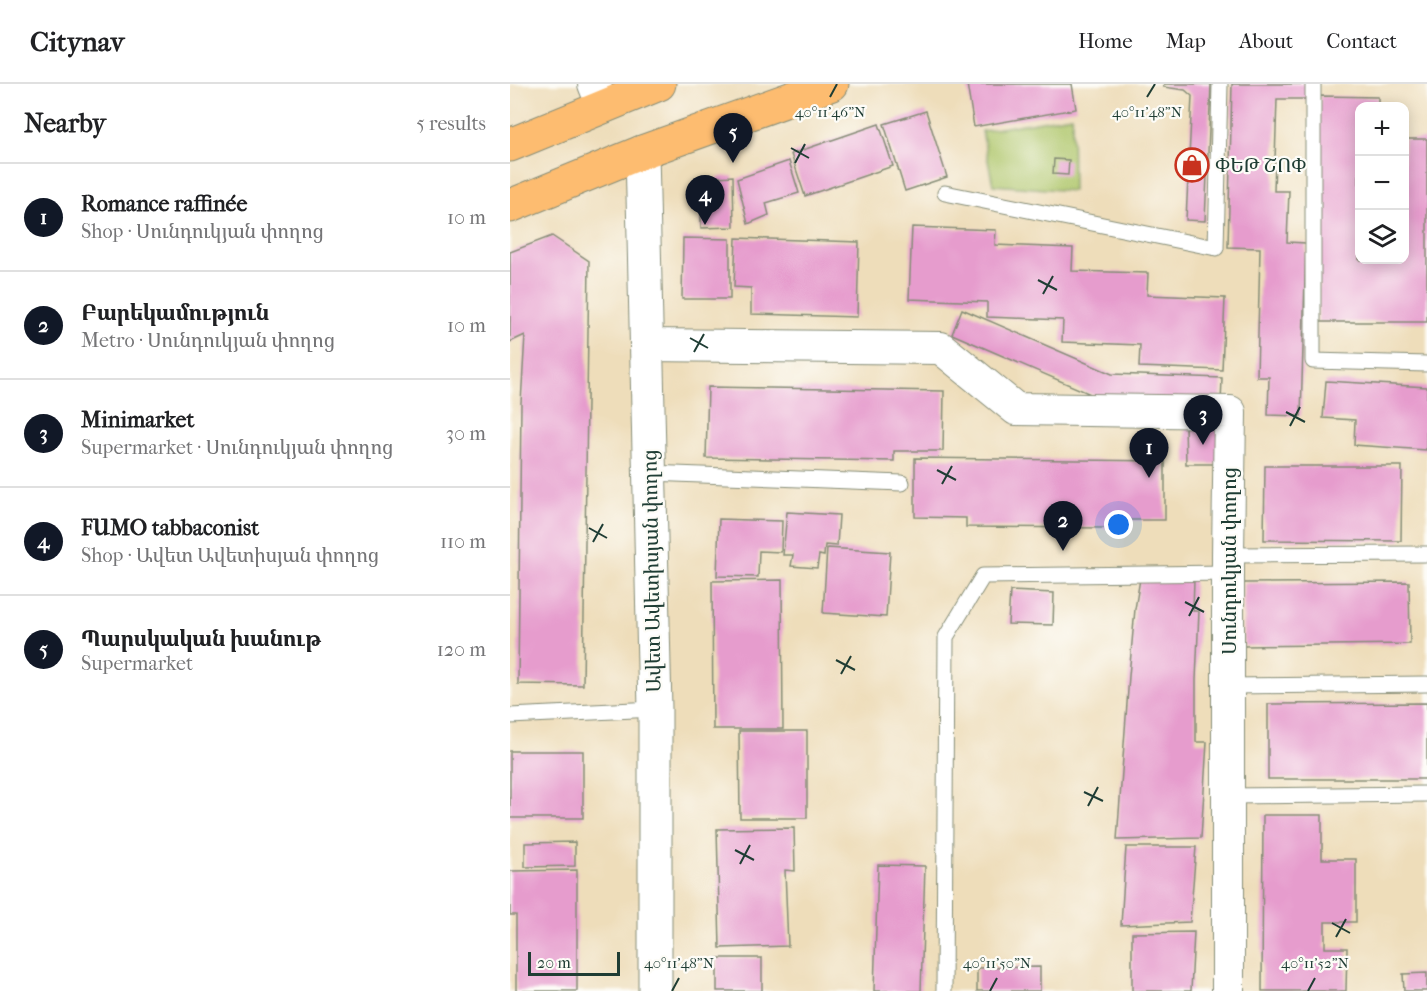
<!DOCTYPE html>
<meta charset="utf-8">
<style>
body{margin:0;font-family:"IM FELL French Canon","Noto Serif Armenian",serif;background:#f2f2f2;color:#202124}
.controls{position:absolute;right:18px;top:18px;display:grid;overflow:hidden;border-radius:12px;box-shadow:0 3px 15px #0003}
.controls button{width:54px;height:54px;display:grid;place-items:center;padding:0;border:0;border-bottom:2px solid #e0e0e0;background:#fff;color:#202124;font:30px sans-serif}
.scale{position:absolute;left:18px;bottom:15px;width:92px;box-sizing:border-box;padding-left:6px;border:3px solid #1f3d34;border-top:0;font-size:16px;line-height:21px;white-space:nowrap;color:#1f3d34;-webkit-text-stroke:4px #fdfcf7;paint-order:stroke}
.you{position:absolute;left:609px;top:441px;width:21px;height:21px;margin:-15px;border:4px solid #fff;border-radius:50%;background:#1a73e8;box-shadow:0 0 0 9px #1a73e833}
.badge{display:grid;place-items:center;width:39px;height:39px;border-radius:50%;background:#111827;color:#fff;font-size:20px;font-weight:700}
.pin{position:absolute;translate:-50% -50px;filter:drop-shadow(0 2px 3px #0008)}
.pin::after{content:'';position:absolute;top:32px;width:21px;height:18px;background:inherit;clip-path:polygon(0 0,100% 0,50% 100%)}
.list{margin:0;padding:0;list-style:none}
h2{display:flex;justify-content:space-between;align-items:center;height:78px;margin:0;padding:0 24px;font-size:26px}
h2 small{font-size:20px;font-weight:400;color:#757577}
.list li{display:grid;grid-template-columns:39px 1fr auto;gap:18px;align-items:center;box-sizing:border-box;height:108px;padding:0 24px;border-top:2px solid #e0e0e0}
.list b{display:block;font-size:22px;white-space:nowrap}
.list p{margin:0;font-size:20px;white-space:nowrap;color:#757577}
.list em{font-size:20px;font-style:normal;color:#757577}
.icon{flex:none;width:33px;height:33px;fill:none;stroke:currentColor;stroke-width:2;stroke-linecap:round;stroke-linejoin:round}
.map{position:relative;flex:none;width:917px;height:907px;overflow:hidden}
header{display:flex;align-items:center;gap:36px;box-sizing:border-box;height:84px;padding:0 30px;background:#fff;border-bottom:2px solid #e0e0e0}
header strong{font-size:28px}
nav{display:flex;gap:33px;margin-inline-start:auto;font-size:21px}
main{display:flex}
aside{flex:1;background:#fff}
.map>svg:first-child{display:block}
.green{fill:#afc66a;stroke:#67824f;stroke-width:1.5}
.building{fill:#e69ccd}
.lines{fill:none;stroke-linecap:round;stroke-linejoin:round}
.service-casing{stroke:#868d77;stroke-width:17}
.minor-casing{stroke:#868d77;stroke-width:34}
.tertiary-casing{stroke:#868d77;stroke-width:35}
.primary-casing{stroke:#868d77;stroke-width:35}
.service{stroke:#fff;stroke-width:15}
.minor{stroke:#fff;stroke-width:32}
.tertiary{stroke:#fff;stroke-width:33}
.primary{stroke:#fdbc6f;stroke-width:33}
.ticks{fill:none;stroke:#1f3d34;stroke-width:2}
.labels{text-anchor:middle;dominant-baseline:central;stroke-width:4.5;stroke-linejoin:round;paint-order:stroke}
.poi-label{font-size:20px;fill:#1f3d34;stroke:#fdfcf7;text-anchor:start}
.street-label{font-size:20px;fill:#1f3d34;stroke:#fdfcf7}
.ticks-label{font-size:15px;text-anchor:middle;fill:#1f3d34;stroke:#fdfcf7;stroke-width:4.5;stroke-linejoin:round;paint-order:stroke}
</style>
<header>
<strong>Citynav</strong>
<nav><a>Home</a><a>Map</a><a>About</a><a>Contact</a></nav>
</header>
<main>
<aside>
<h2>Nearby<small>5 results</small></h2>
<ul class="list">
<li><span class="badge">1</span><div><b>Romance raffinée</b><p>Shop · Սունդուկյան փողոց</p></div><em>10 m</em></li>
<li><span class="badge">2</span><div><b>Բարեկամություն</b><p>Metro · Սունդուկյան փողոց</p></div><em>10 m</em></li>
<li><span class="badge">3</span><div><b>Minimarket</b><p>Supermarket · Սունդուկյան փողոց</p></div><em>30 m</em></li>
<li><span class="badge">4</span><div><b>FUMO tabbaconist</b><p>Shop · Ավետ Ավետիսյան փողոց</p></div><em>110 m</em></li>
<li><span class="badge">5</span><div><b>Պարսկական խանութ</b><p>Supermarket</p></div><em>120 m</em></li>
</ul>
</aside>
<div class="map">
<svg width="917" height="907" viewBox="0 0 917 907">
<rect width="100%" height="100%" fill="#fdfcf7"/>
<filter id="ink" filterUnits="userSpaceOnUse"><feTurbulence type="fractalNoise" baseFrequency=".0167" numOctaves="2"/><feDisplacementMap in="SourceGraphic" scale="12" xChannelSelector="R" yChannelSelector="G"/><feConvolveMatrix kernelMatrix="1 2 1 2 8 2 1 2 1" color-interpolation-filters="sRGB"/></filter>
<filter id="wash" filterUnits="userSpaceOnUse"><feTurbulence type="fractalNoise" baseFrequency=".008" numOctaves="4" result="noise"/><feDisplacementMap in="SourceGraphic" scale="24" xChannelSelector="R" yChannelSelector="G"/><feGaussianBlur stdDeviation="1.35" result="paint"/><feColorMatrix in="noise" values="0 0 0 0 0 0 0 0 0 0 0 0 0 0 0 0 0 1.4 0 .05"/><feComposite in="paint" operator="in"/></filter>
<g filter="url(#wash)">
<rect width="100%" height="100%" fill="#eeddba"/>
<polygon class="green" points="562,32 563,107 483,101 472,47"/>
<g id="blocks">
<g class="building">
<polygon points="457,0 562,0 566,25 464,43"/>
<polygon points="654,0 701,0 695,137 676,136 682,12 675,6 653,3"/>
<polygon points="722,0 801,0 800,15 767,15 764,107 779,107 777,158 796,159 791,332 758,331 759,293 747,293 750,164 718,163"/>
<polygon points="810,12 868,13 868,22 849,22 849,176 894,176 894,55 917,55 917,238 808,238"/>
<polygon points="416,27 437,93 395,107 374,40"/>
<polygon points="369,40 383,82 295,112 281,70"/>
<polygon points="544,75 559,76 558,91 543,90"/>
<polygon points="279,77 289,109 256,119 259,131 238,140 227,95"/>
<polygon points="223,92 224,143 191,144 191,109 207,108 207,93"/>
<polygon points="402,143 486,146 485,161 563,164 562,187 638,189 637,211 715,214 712,286 629,283 630,261 552,258 553,236 477,233 477,218 399,215"/>
<polygon points="42,152 79,177 73,601 8,600 11,319 15,251 0,258 0,168"/>
<polygon points="173,154 220,155 220,215 172,215"/>
<polygon points="226,154 349,158 347,233 241,230 241,204 224,203"/>
<polygon points="452,225 602,290 712,294 711,320 592,315 442,250"/>
<polygon points="816,297 917,303 916,366 844,361 845,336 813,334"/>
<polygon points="198,303 434,307 433,367 384,367 384,377 196,374"/>
<polygon points="675,341 711,341 711,380 676,380"/>
<polygon points="405,374 655,377 655,436 598,436 598,444 456,443 456,434 405,433"/>
<polygon points="755,382 892,382 891,457 754,456"/>
<polygon points="277,428 329,431 327,462 315,461 314,472 309,471 307,484 281,482 283,471 273,471"/>
<polygon points="209,435 272,437 271,468 249,467 248,493 207,492"/>
<polygon points="317,464 380,468 376,533 313,529"/>
<polygon points="630,495 684,496 683,527 689,527 686,596 686,658 697,658 691,754 607,756 619,592 625,525"/>
<polygon points="272,496 273,645 203,645 202,497"/>
<polygon points="899,498 900,560 734,562 733,499"/>
<polygon points="500,507 544,509 543,541 498,540"/>
<polygon points="917,619 917,695 758,695 758,620"/>
<polygon points="229,647 297,647 297,734 230,734"/>
<rect x="0" y="667" width="73" height="67"/>
<polygon points="753,731 812,731 812,775 846,775 846,838 815,838 815,864 837,864 836,907 752,907"/>
<polygon points="284,744 285,787 275,786 278,862 210,864 207,745"/>
<polygon points="65,758 65,782 15,783 15,759"/>
<polygon points="616,763 686,763 680,838 611,841"/>
<polygon points="368,781 415,782 411,907 364,907"/>
<polygon points="67,786 67,907 6,907 6,831 0,831 0,787"/>
<polygon points="684,848 681,907 622,907 622,849"/>
<rect x="207" y="874" width="45" height="33"/>
<polygon points="530,883 530,907 467,907 467,884"/>
<polygon points="917,889 917,907 894,907 893,890"/>
</g>
</g>
</g>
<g filter="url(#ink)">
<use href="#blocks" fill-opacity="0" stroke="#868d77" stroke-width="1.5"/>
<g class="lines">
<defs>
<g id="service">
<polyline points="803,0 803,277 917,280"/>
<polyline points="435,109 706,164 710,0"/>
<polyline points="140,389 392,399"/>
<polyline points="718,471 917,470"/>
<polyline points="718,602 917,600"/>
<polyline points="0,632 145,625"/>
<polyline points="718,712 917,710"/>
<polyline points="434,907 436,553 473,492 718,489"/>
</g>
<g id="minor">
<polyline points="84,0 93,23"/>
<polyline points="136,261 431,264 506,325 720,328 718,471 718,907"/>
</g>
<polyline id="tertiary" points="132,68 145,625 145,907"/>
<g id="primary">
<polyline points="0,61 149,0"/>
<polyline points="0,122 132,68 322,0"/>
</g>
</defs>
<use href="#service" class="service-casing"/>
<use href="#minor" class="minor-casing"/>
<use href="#tertiary" class="tertiary-casing"/>
<use href="#primary" class="primary-casing"/>
<use href="#service" class="service"/>
<use href="#minor" class="minor"/>
<use href="#tertiary" class="tertiary"/>
<use href="#primary" class="primary"/>
</g>
</g>
<path class="ticks" d="M320,13L327,0M637,13L645,0M281,64L299,74M285,79L295,60M528,196L547,206M533,210L543,192M180,254L198,264M184,268L194,250M776,328L795,338M780,342L790,323M427,386L446,396M432,400L442,382M79,444L97,454M83,458L93,440M675,518L694,528M679,532L689,513M326,576L345,586M331,590L341,572M574,708L593,717M578,722L588,703M225,766L244,776M230,780L240,761M822,839L840,849M826,853L836,835M162,907L169,894M480,907L487,894M798,907L805,894"/>
<defs>
<symbol id="shop-ring" viewBox="-11 -11 22 22"><circle r="9.5" fill="#fdfcf7" stroke="#c8321e" stroke-width="1.5"/><path d="M-5-2.5h2.3a2.7 3.5 0 0 1 5.4 0H5L5.5 6h-11ZM-1.5-2.5h3a1.5 2.3 0 0 0-3 0Z" fill="#c8321e"/></symbol>
</defs>
<g fill-rule="evenodd">
<use href="#shop-ring" x="663" y="62" width="38" height="38"/>
</g>
<g class="labels">
<g class="poi-label">
<text x="705" y="81">ՓԵԹ ՇՈՓ</text>
</g>
<g class="street-label">
<text transform="translate(719 477) rotate(-90)">Սունդուկյան փողոց</text>
<text transform="translate(142 487) rotate(-91)">Ավետ Ավետիսյան փողոց</text>
</g>
</g>
<g class="ticks-label">
<text x="320" y="33">40°11'46"N</text>
<text x="637" y="33">40°11'48"N</text>
<text x="169" y="884">40°11'48"N</text>
<text x="487" y="884">40°11'50"N</text>
<text x="805" y="884">40°11'52"N</text>
</g>
</svg>
<div class="controls">
<button>+</button>
<button>−</button>
<button><svg class="icon" aria-label="layers" viewBox="0 0 24 24"><path d="M12 4l9 5-9 5-9-5zM3 14l9 5 9-5"/></svg></button>
</div>
<div class="scale">20 m</div>
<div class="you"></div>
<div class="pin badge" style="left:639px;top:394px">1</div>
<div class="pin badge" style="left:553px;top:467px">2</div>
<div class="pin badge" style="left:693px;top:361px">3</div>
<div class="pin badge" style="left:195px;top:141px">4</div>
<div class="pin badge" style="left:223px;top:79px">5</div>
</div>
</main>
